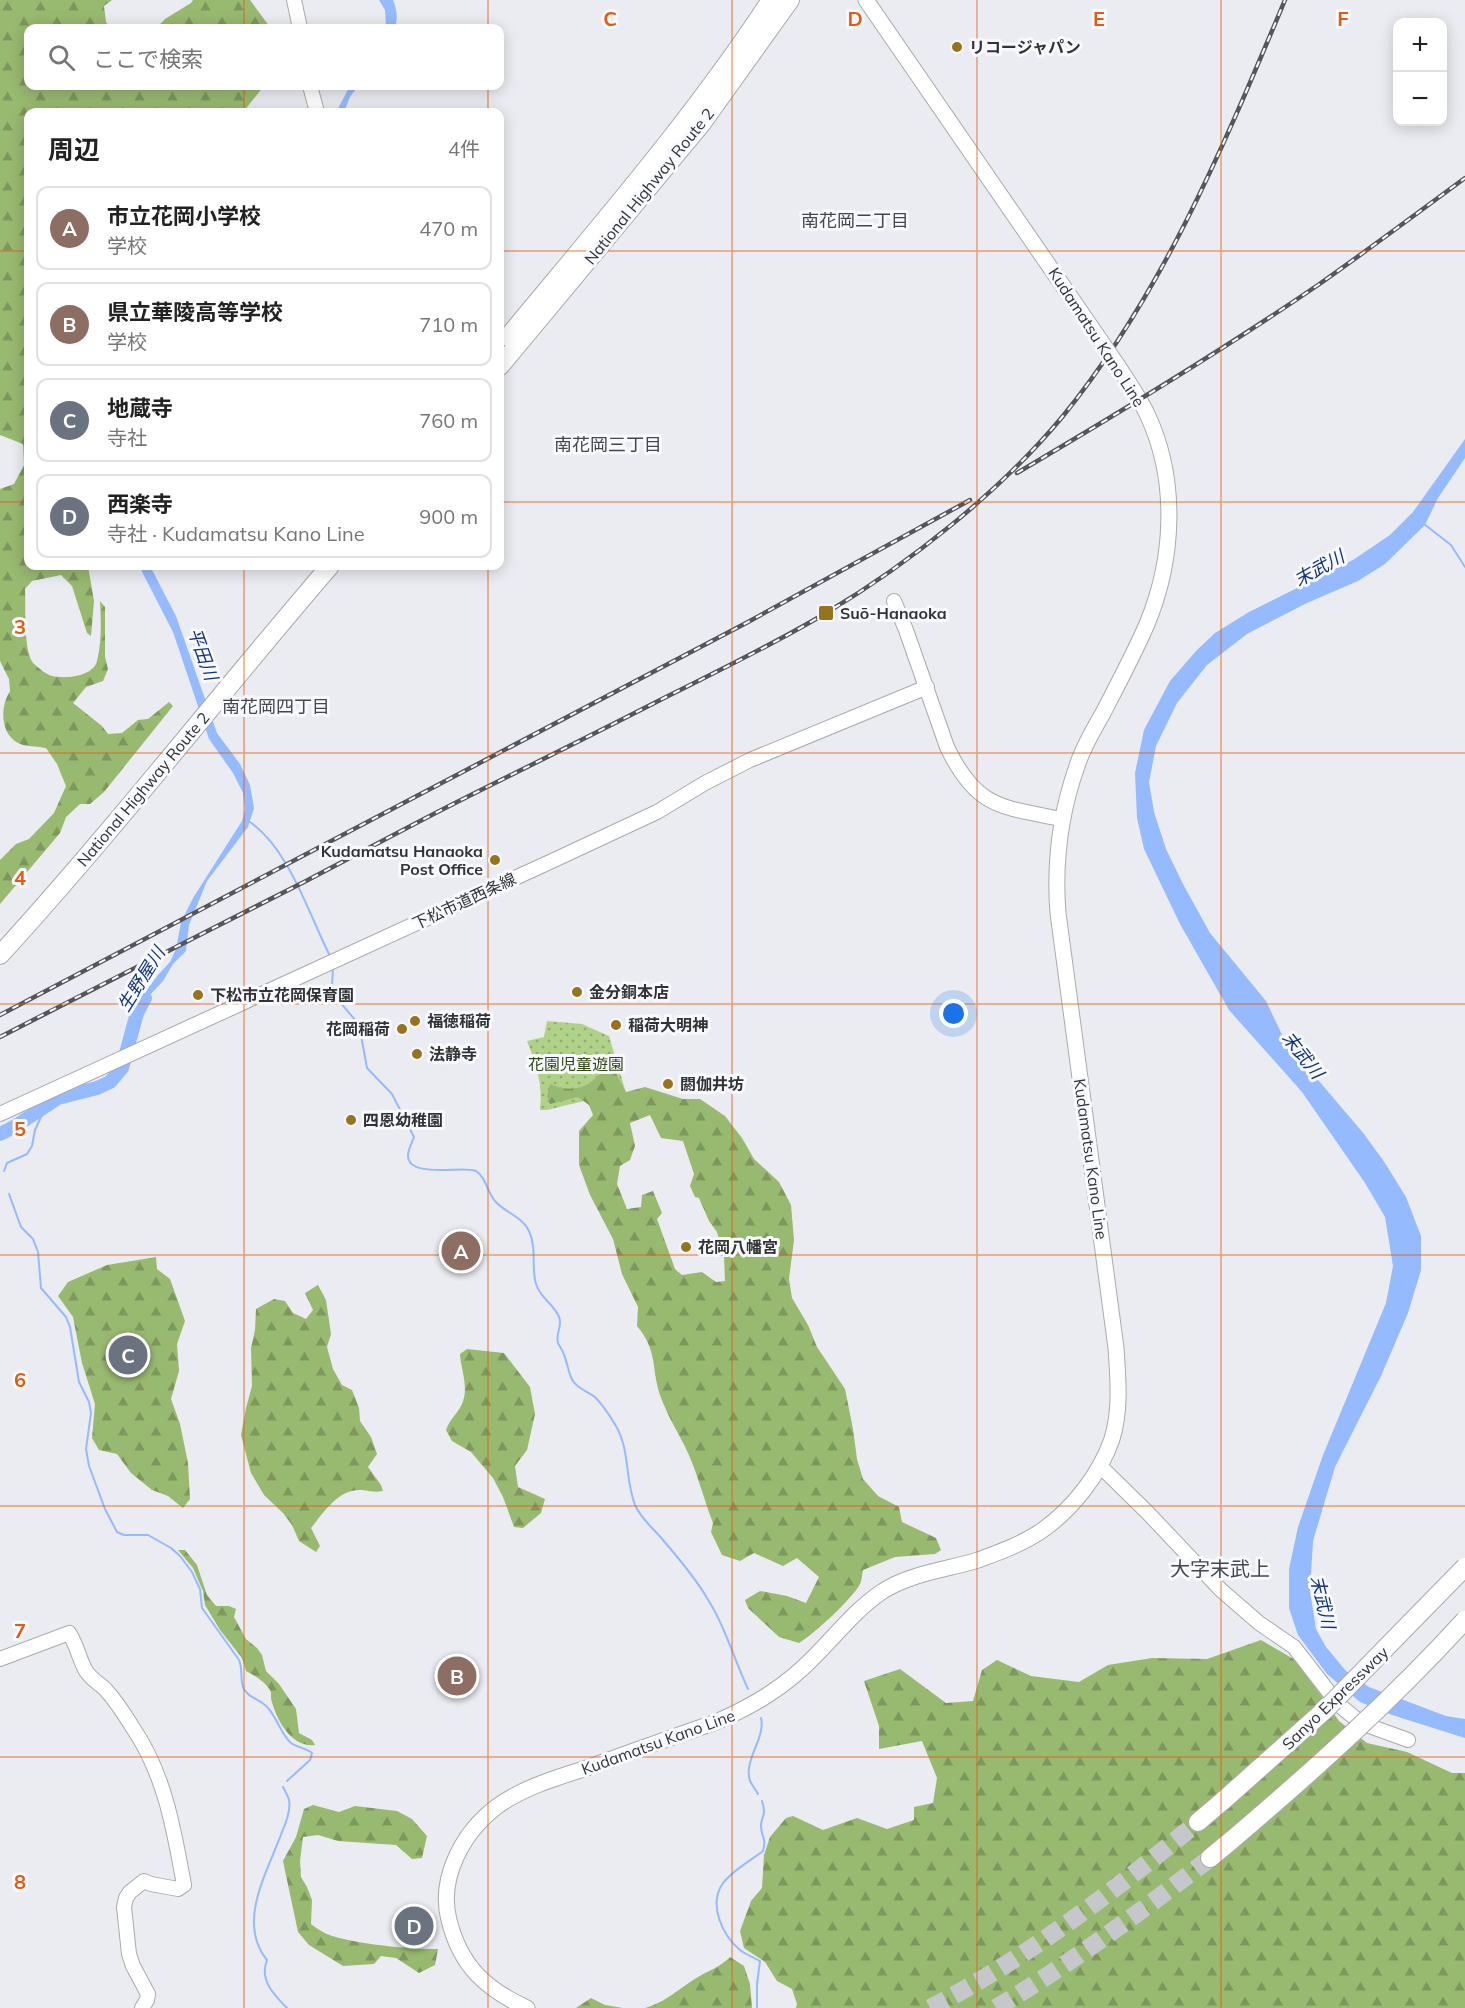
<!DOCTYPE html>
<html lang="ja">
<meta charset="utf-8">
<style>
body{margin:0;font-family:Mulish,"Noto Sans JP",sans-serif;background:#f2f2f2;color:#222}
.controls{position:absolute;right:18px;top:18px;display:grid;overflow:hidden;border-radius:12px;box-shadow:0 3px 15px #0003}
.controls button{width:54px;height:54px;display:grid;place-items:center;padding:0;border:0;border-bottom:2px solid #e0e0e0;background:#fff;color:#222;font:30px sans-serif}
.you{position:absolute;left:954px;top:1014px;width:21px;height:21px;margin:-15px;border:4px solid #fff;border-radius:50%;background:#1a73e8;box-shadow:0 0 0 9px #1a73e833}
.badge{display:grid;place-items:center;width:39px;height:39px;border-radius:50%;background:#1a73e8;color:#fff;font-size:20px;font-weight:700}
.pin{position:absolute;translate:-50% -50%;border:3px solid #fff;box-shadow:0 2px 6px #0006}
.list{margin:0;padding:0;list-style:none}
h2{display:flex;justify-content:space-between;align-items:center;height:78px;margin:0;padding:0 24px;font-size:26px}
h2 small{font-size:20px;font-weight:400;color:#767676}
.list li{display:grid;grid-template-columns:39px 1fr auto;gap:18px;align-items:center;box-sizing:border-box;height:84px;margin:0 12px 12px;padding:0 12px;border:2px solid #e0e0e0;border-radius:12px}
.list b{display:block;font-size:22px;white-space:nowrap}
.list p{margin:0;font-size:20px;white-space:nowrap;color:#767676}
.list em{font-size:20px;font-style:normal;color:#767676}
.icon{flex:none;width:33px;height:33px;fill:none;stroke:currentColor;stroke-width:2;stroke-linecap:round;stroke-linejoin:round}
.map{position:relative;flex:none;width:1465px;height:2008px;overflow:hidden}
.search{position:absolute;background:#fff;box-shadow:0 3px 15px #0003;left:24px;top:24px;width:480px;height:66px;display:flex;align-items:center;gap:15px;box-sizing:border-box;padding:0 21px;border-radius:12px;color:#767676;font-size:22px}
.panel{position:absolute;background:#fff;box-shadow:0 3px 15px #0003;left:24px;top:108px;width:480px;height:462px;border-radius:12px}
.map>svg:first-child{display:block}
.green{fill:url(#green-dots)}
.forest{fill:url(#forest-firs);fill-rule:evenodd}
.water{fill:#96bafe}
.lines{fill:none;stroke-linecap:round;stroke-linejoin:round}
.stream{stroke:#96bafe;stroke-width:2}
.river{stroke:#96bafe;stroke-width:14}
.highway-tunnel{stroke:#c5c7cb;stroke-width:18;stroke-dasharray:18 9;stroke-linecap:butt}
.secondary-casing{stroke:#a8aaaf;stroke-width:16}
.primary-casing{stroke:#a8aaaf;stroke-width:17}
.highway-casing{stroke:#a8aaaf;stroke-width:20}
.secondary{stroke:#fff;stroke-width:14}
.primary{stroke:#fff;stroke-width:15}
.highway{stroke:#fff;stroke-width:18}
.rail-casing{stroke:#565659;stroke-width:4.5}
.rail{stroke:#f7f9fe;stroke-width:2;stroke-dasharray:7;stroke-linecap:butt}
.primary-bridge-casing{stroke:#a8aaaf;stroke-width:17;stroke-linecap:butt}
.highway-bridge-casing{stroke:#a8aaaf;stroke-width:20;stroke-linecap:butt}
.primary-bridge{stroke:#fff;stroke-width:15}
.highway-bridge{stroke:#fff;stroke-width:18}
.grid{fill:none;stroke:#e8590c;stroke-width:1.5;stroke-opacity:0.55}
.poi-dot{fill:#98731e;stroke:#f7f9fe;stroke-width:2}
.labels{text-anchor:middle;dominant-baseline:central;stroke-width:6;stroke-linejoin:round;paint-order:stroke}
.poi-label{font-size:16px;font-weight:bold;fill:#333335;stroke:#f7f9fe;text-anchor:start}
.street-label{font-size:16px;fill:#333335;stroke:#f7f9fe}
.park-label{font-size:16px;fill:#314611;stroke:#f7f9fe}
.neighbourhood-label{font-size:18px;fill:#45474b;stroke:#f7f9fe}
.water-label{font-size:18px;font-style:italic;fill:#0f327e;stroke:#f7f9fe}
.quarter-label{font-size:20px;fill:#45474b;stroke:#f7f9fe}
.grid-label{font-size:20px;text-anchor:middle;font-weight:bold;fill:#e8590c;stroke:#f7f9fe;stroke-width:6;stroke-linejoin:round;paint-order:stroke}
</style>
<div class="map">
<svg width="1465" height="2008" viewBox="0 0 1465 2008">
<defs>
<pattern id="green-dots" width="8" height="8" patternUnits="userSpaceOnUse" patternTransform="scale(1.5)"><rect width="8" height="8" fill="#b0d288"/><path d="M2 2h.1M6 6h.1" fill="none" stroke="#90ab70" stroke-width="1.8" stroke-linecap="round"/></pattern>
<pattern id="forest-firs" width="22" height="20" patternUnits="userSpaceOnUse" patternTransform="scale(1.5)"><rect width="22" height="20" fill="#98b970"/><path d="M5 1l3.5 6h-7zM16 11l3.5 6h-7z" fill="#7d975d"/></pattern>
</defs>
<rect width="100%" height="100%" fill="#eaecf1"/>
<path class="green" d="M547,1021L582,1024L609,1036L627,1096L593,1107L584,1101L547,1110H540C543,1084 536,1064 527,1041L544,1037Z"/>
<g class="forest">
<path d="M0,0H112L104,6L106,22L111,28H28V86H264L243,112H28V566H88L94,601L91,636L87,633L72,586L61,575L32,581L25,589C26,606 23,649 33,663C37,667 47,675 52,676C65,679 93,677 97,661C102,642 101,620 100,601L105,607V657L108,669L103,681L86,687L73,703L102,726L108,734L122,733L138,720L148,719L169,702L173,706L104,792L90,804H80L66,817L60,833L0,904V860L16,844L29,839L54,813L66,786L57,764L46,748C38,746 25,747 18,743C0,733 0,707 10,691L9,679L0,661V489L14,484L24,465L23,444L0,435Z"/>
<polygon points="193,0 250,0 267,23 268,28 156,28 165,19 191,3"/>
<path d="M605,1066H612L626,1092L645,1087L683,1099H700L725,1116L742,1138L754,1159L779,1182L791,1205L794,1240L789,1279L792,1298L808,1325L817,1347L845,1389L853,1429L857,1459L863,1479L878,1496L899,1507L902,1522L936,1538L941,1550L935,1554L895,1557L863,1570C862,1574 862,1580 860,1584C853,1598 814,1634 799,1643L779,1637L748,1608L745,1600L760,1591L787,1596L806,1603L819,1577L797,1558L783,1566L754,1553L740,1561L722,1555L711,1532L713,1523C704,1500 698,1475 688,1453C679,1434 667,1415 660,1395C651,1367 658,1351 637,1326L638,1307L622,1274L613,1239L590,1195L579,1165V1131L593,1115L589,1105L578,1097L550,1104L547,1096L550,1084C573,1094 592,1088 605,1066ZM650,1115L661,1138L683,1141L694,1174L690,1186L695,1197L699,1198L709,1221L717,1232L724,1256L725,1281L716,1282L702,1272L682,1275L675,1269L657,1219L662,1213L653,1191L642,1195L641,1207L627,1209L617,1184L620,1166L630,1160L635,1146L630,1123Z"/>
<polygon points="156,1257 157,1269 170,1279 185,1321 177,1344 179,1371 171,1399 180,1424 188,1463 190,1499 183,1508 168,1496 152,1490 131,1473 117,1454 99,1450 92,1438 95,1404 82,1363 73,1317 58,1296 68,1282 107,1265"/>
<path d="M318,1285L326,1300L331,1334L327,1347L333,1369L342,1385L352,1390L359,1408L360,1421L371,1437L377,1454L368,1467L381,1485L383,1491C372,1493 368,1490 359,1490C338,1490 323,1513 311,1528L320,1546L316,1552L299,1541L292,1525L283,1513L264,1495L251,1473L241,1435L246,1408L252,1386L251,1348L255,1330L256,1309L274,1299L285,1301L293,1313L306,1319L313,1310L305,1293Z"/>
<path d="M467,1349L504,1353L530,1387L535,1414L527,1450L515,1466L518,1487L545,1499L541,1513L523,1528L514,1527L503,1497L493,1478L471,1452L452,1441L446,1430C450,1419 456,1415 461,1406C470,1389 461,1371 460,1354Z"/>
<path d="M178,1550H185L197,1565L207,1595L216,1606H229L236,1609L234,1617L246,1639L257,1648L262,1655L266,1671L279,1684L296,1709L299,1733L312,1740L315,1745C292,1748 277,1721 272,1702C271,1701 271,1694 271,1692C266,1682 255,1676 246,1671L242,1658L220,1630L205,1605L203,1591L193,1568Z"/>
<polygon points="1261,1640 1297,1661 1339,1721 1367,1743 1407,1752 1452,1773 1465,1773 1465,2008 796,2008 797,2004 792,1989 777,1981 765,1962 744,1948 740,1931 751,1901 762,1888 764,1855 770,1837 786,1818 793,1816 823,1830 857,1818 887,1829 914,1820 914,1807 933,1803 937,1778 922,1741 879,1749 879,1726 864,1681 900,1669 946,1703 973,1701 982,1670 997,1660 1031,1676 1079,1682 1108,1665 1152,1658 1207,1659"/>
<path d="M313,1805L339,1812L355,1806L397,1811L412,1819L427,1836L422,1858L412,1859L396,1845L338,1841L318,1835L303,1837L300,1861L301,1877L307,1887L312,1900L311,1924C315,1927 319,1930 323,1932C342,1943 414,1950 438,1949L435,1965L419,1973L396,1958L381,1956L374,1964L343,1966L309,1945L298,1932L283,1861L296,1837L304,1809Z"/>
<path d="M730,1957L744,1966L750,1984L752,2008H645C668,2001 678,1989 698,1977C710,1970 720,1967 730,1957Z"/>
<polygon points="591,1998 605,2005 623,2008 576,2008"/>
</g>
<g class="water">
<path d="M379,0H393C397,9 398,19 395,28H386L385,10Z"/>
<polygon points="350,86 358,86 350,97 344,112 336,112"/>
<polygon points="1465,439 1465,458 1438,498 1425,525 1385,564 1358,581 1307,603 1247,634 1207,665 1177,703 1156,746 1149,782 1154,812 1166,849 1183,884 1210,933 1266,1001 1285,1041 1364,1134 1385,1163 1406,1197 1421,1236 1421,1270 1408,1313 1381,1376 1335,1467 1313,1541 1310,1591 1316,1629 1326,1647 1346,1671 1369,1687 1446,1716 1465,1719 1465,1738 1392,1715 1360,1702 1327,1674 1298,1635 1289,1608 1289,1569 1298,1527 1323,1455 1386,1303 1393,1266 1385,1217 1365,1183 1302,1092 1229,1010 1180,924 1144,849 1137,818 1135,773 1144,730 1170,681 1197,650 1215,633 1249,612 1353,560 1390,535 1413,512"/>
<polygon points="139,566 150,566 176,616 217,733 240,764 250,785 254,808 248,827 207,881 189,925 186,951 173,964 163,981 149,996 137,1013 140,999 158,975 170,962 176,949 181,922 193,898 242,821 245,809 243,793 233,773 209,739 173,632"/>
</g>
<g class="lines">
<g class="stream">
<polyline points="1424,524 1451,545 1465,567"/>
<path d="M247,820C288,846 308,912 329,954"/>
<path d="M333,968L332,986L334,995L356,1021L360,1030L367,1068L392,1094L414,1137C412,1142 409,1148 408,1154C406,1180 465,1165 476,1171C486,1177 487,1192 495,1201C505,1213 522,1216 529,1231C537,1248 531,1268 536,1284C540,1298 554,1304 559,1317C563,1326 555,1334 558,1343C560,1347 563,1351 564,1355C567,1362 568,1370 571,1377C574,1387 587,1391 595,1397C603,1405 610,1416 616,1426C630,1450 625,1480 635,1505C641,1519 654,1529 663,1540C679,1559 695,1577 707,1598C725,1626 734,1659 748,1689"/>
<polyline points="4,1171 7,1163 27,1154 32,1146 35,1130 46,1106"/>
<path d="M9,1194L21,1227L33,1239L38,1252L41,1288L66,1317L70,1327L79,1382L89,1402L91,1413L86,1449L89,1466L105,1509L117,1532L124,1535H148L171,1548L180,1556L192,1572L200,1589L202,1608L239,1660C243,1669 240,1678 243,1687C247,1698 261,1699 268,1708C277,1718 281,1734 291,1743C298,1748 306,1748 312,1753L310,1760L287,1781"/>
<path d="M283,1787C285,1791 288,1796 289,1800C291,1810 286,1823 282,1832C268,1871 236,1922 267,1960C259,1980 274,1995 287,2008"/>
<path d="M758,1794C756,1790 752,1785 750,1781C743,1760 766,1738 761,1718"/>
<path d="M757,2008V1984L760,1961C753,1957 745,1954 740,1950C722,1935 708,1904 723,1883C733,1870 750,1861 763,1851C767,1838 761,1837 761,1826C761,1815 767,1817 762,1801"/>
</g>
<polyline class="river" points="0,1134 14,1127 58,1098 97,1088 110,1082 122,1068 137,1013 145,998"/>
<g class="highway-tunnel">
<path d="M930,2008C1027,1958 1114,1891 1198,1822"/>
<path d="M996,2008C1071,1963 1141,1912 1210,1858"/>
</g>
<defs>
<g id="secondary">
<polyline points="294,0 300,28"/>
<polyline points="310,86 317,112"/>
<path d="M894,601L906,630L947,747C976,808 1001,807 1061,819"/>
<polyline points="0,1114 552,861 657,812 705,783 750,760 927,687"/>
<polyline points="1100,1466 1147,1512 1221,1590 1259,1623 1294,1647 1338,1704 1361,1723 1408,1740"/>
<path d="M0,1659L69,1633C77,1645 79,1659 86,1671C91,1679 100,1684 106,1690C116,1701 125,1715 133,1728C165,1775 174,1830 184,1885L178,1889L151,1884L144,1881L130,1892L126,1898L124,1907L129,1954L133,1966L148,1994L147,2000L142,2008"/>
</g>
<g id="primary">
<polyline points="866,0 1096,334"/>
<path d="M527,2008C485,1989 460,1965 449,1920C438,1878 463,1833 495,1808C521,1788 556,1778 587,1768C630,1752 673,1737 716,1722C753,1706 785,1687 814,1657C837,1634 856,1609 883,1591C912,1573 946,1570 978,1560C1000,1552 1025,1543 1044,1529C1073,1508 1100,1474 1112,1439C1121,1410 1118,1378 1116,1348L1058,913C1054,862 1060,814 1077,766C1083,747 1093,731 1103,713C1118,684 1134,654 1147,624C1174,559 1178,481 1148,416C1140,398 1128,382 1118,366"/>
</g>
<g id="highway">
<path d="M508,337C599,227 693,119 771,0"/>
<polyline points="500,366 702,123 790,0"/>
<path d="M0,955C115,829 219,695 330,566"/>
<polyline points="1198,1822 1225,1799"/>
<polyline points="1210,1858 1233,1839"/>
</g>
</defs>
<use href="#secondary" class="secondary-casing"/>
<use href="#primary" class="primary-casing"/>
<use href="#highway" class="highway-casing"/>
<use href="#secondary" class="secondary"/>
<use href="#primary" class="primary"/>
<use href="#highway" class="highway"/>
<defs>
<g id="rail">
<path d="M1017,473C1119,413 1220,352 1318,285C1368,250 1416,214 1465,178"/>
<polyline points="0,1015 748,622 970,500"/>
<path d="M0,1037C102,984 204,933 306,881C360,853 413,824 467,797C533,764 600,731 666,697C720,670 774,644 826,613C910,563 1001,491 1063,416C1163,293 1224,145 1285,0"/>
</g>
</defs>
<use href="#rail" class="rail-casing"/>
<use href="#rail" class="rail"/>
<defs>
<polyline id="primary-bridge" points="1096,334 1118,366"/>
<g id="highway-bridge">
<polyline points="1225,1799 1327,1708 1465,1567"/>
<path d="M1233,1839C1314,1770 1393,1699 1465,1620"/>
</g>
</defs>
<use href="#primary-bridge" class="primary-bridge-casing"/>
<use href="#highway-bridge" class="highway-bridge-casing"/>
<use href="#primary-bridge" class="primary-bridge"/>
<use href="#highway-bridge" class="highway-bridge"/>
</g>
<path class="grid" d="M244,0V28M488,0V28M732,0V2008M977,0V2008M1221,0V2008M244,86V112M488,86V112M0,251H28M500,251H1465M0,502H28M500,502H1465M244,566V2008M488,566V2008M0,753H1465M0,1004H1465M0,1255H1465M0,1506H1465M0,1757H1465"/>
<g class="poi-dot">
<circle cx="957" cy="47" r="6"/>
<rect x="818" y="605" width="16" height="16" rx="3"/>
<circle cx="495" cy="860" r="6"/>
<circle cx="577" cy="992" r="6"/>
<circle cx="198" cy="995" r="6"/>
<circle cx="415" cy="1021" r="6"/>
<circle cx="616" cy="1025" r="6"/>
<circle cx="402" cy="1029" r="6"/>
<circle cx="417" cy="1054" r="6"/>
<circle cx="668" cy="1084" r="6"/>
<circle cx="351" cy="1120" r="6"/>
<circle cx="686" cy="1247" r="6"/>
</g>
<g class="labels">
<g class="poi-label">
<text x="969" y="47">リコージャパン</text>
<text x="840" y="613">Suō-Hanaoka</text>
<text x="483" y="851" text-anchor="end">Kudamatsu Hanaoka<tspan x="483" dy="18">Post Office</tspan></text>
<text x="589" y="992">金分銅本店</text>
<text x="210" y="995">下松市立花岡保育園</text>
<text x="427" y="1021">福徳稲荷</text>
<text x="628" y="1025">稲荷大明神</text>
<text x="390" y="1029" text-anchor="end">花岡稲荷</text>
<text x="429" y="1054">法静寺</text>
<text x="680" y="1084">閼伽井坊</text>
<text x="363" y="1120">四恩幼稚園</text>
<text x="698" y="1247">花岡八幡宮</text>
</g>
<g class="street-label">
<text transform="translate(649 186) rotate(-51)">National Highway Route 2</text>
<text transform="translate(1097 337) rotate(57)">Kudamatsu Kano Line</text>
<text transform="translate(143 789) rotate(-50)">National Highway Route 2</text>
<text transform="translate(464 901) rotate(-25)">下松市道西条線</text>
<text transform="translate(1091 1159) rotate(82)">Kudamatsu Kano Line</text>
<text transform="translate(1335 1698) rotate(-44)">Sanyo Expressway</text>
<text transform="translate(658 1742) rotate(-20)">Kudamatsu Kano Line</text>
</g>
<g class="park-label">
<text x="576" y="1064">花園児童遊園</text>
</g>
<g class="neighbourhood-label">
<text x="855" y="220">南花岡二丁目</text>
<text x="608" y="444">南花岡三丁目</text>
<text x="276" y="706">南花岡四丁目</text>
</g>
<g class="water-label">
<text transform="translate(1319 568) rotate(-29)">末武川</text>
<text transform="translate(203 654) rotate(70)">平田川</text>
<text transform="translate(141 979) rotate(-58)">生野屋川</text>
<text transform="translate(1303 1055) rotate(52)">末武川</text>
<text transform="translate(1323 1602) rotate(77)">末武川</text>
</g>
<g class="quarter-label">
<text x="1220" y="1568">大字末武上</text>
</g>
</g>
<g class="grid-label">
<text x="610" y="26">C</text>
<text x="855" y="26">D</text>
<text x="1099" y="26">E</text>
<text x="1343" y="26">F</text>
<text x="20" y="634">3</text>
<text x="20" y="885">4</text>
<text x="20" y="1136">5</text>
<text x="20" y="1387">6</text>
<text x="20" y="1638">7</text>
<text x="20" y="1889">8</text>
</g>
</svg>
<div class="controls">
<button>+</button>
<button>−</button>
</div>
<div class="you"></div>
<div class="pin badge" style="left:461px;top:1251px;background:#8d6e63">A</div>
<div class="pin badge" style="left:457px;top:1676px;background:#8d6e63">B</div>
<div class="pin badge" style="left:128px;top:1355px;background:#6b7280">C</div>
<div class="pin badge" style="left:414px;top:1926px;background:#6b7280">D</div>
<div class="search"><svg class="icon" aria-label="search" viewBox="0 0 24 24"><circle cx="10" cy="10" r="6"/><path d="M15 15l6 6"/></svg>ここで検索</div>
<section class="panel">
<h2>周辺<small>4件</small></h2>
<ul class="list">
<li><span class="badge" style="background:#8d6e63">A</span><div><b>市立花岡小学校</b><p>学校</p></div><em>470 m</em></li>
<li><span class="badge" style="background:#8d6e63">B</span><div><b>県立華陵高等学校</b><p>学校</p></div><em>710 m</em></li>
<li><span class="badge" style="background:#6b7280">C</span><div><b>地蔵寺</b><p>寺社</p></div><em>760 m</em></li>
<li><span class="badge" style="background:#6b7280">D</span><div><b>西楽寺</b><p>寺社 · Kudamatsu Kano Line</p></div><em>900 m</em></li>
</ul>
</section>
</div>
